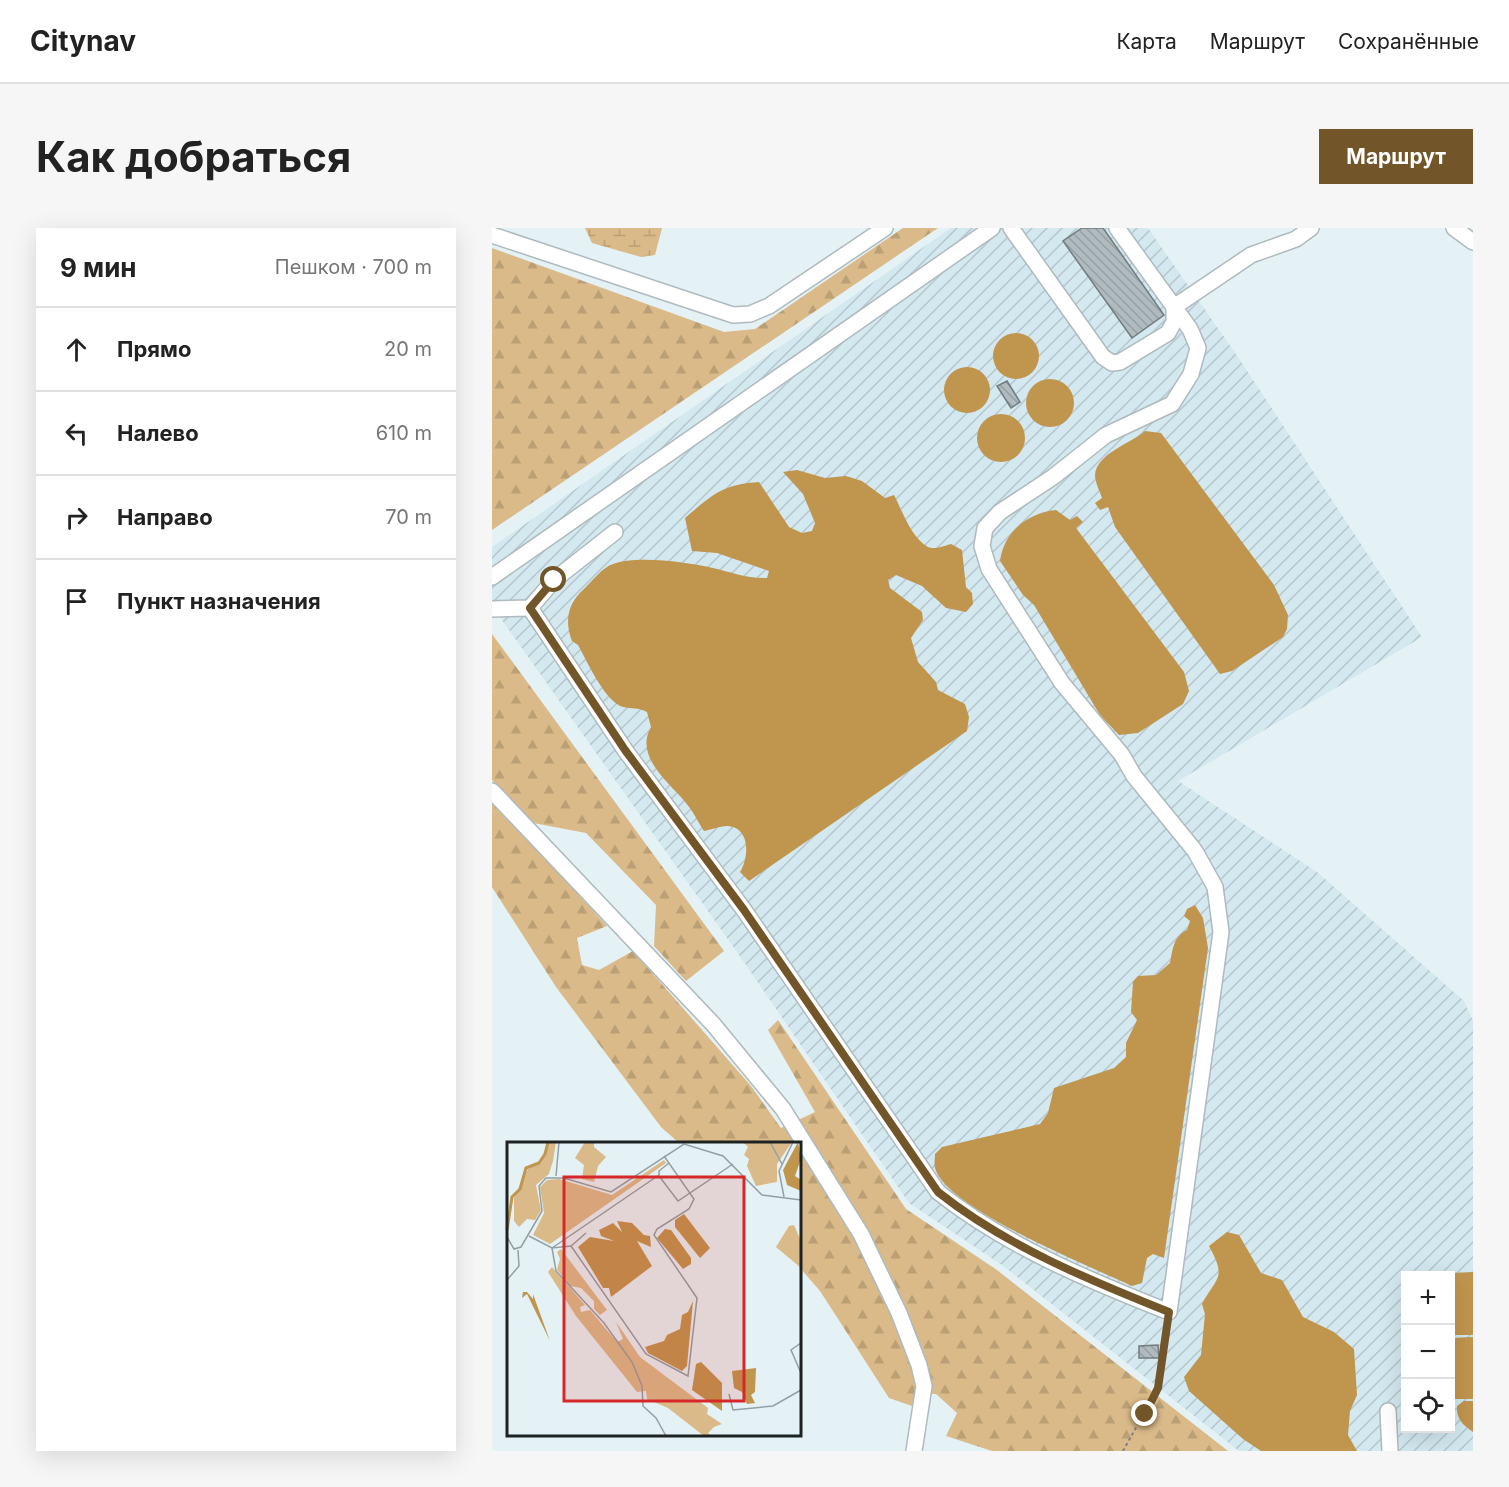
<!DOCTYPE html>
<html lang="ru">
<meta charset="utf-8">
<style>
body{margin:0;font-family:Inter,sans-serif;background:#f6f6f6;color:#222}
.controls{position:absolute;right:18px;bottom:18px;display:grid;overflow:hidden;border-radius:0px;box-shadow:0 6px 24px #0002}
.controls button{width:54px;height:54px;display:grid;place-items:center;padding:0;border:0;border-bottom:2px solid #e0e0e0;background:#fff;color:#222;font:30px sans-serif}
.stop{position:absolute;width:18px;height:18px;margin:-14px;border:4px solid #725629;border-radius:50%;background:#fff}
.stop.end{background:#725629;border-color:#fff;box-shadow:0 2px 6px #0008}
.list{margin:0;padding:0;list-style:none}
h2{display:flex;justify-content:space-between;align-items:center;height:78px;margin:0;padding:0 24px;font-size:26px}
h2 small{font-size:20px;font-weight:400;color:#767676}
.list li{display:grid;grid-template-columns:39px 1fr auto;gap:18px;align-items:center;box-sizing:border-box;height:84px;padding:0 24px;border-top:2px solid #e0e0e0}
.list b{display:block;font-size:22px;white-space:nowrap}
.list em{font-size:20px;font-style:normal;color:#767676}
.icon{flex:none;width:33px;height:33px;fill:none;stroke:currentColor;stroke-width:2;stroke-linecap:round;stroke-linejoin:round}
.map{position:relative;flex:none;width:981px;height:1223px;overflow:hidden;border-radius:0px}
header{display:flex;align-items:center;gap:36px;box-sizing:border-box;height:84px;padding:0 30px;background:#fff;border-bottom:2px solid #e0e0e0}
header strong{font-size:28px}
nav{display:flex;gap:33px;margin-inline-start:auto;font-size:21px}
.intro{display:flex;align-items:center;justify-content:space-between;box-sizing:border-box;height:144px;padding:0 36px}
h1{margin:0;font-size:42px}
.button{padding:15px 27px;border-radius:0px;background:#725629;color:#fff;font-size:21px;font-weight:700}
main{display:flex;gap:36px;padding:0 36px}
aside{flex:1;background:#fff;border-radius:0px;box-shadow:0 6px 24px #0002}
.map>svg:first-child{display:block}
.industrial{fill:url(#industrial-furrows);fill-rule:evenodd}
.forest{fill:url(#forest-firs)}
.wetland{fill:url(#wetland-marsh)}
.water{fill:#c0954e}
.building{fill:url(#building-back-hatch);stroke:#717c7f;stroke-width:1.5}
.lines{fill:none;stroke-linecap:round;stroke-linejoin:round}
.minor-casing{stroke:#aebabd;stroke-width:18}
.path{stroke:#798284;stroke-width:2;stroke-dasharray:3 3;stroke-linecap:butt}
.minor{stroke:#fff;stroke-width:15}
.route{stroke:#725629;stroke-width:8}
.inset-river{fill:none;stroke:#c0954e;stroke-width:3}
.inset-road{fill:none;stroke:#959fa1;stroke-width:1.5}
.view{fill:#d62828;fill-opacity:0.15;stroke:#d62828;stroke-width:3}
.inset-edge{fill:none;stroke:#1d2223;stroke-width:3}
</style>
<header>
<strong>Citynav</strong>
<nav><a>Карта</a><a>Маршрут</a><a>Сохранённые</a></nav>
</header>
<div class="intro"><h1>Как добраться</h1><a class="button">Маршрут</a></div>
<main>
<aside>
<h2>9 мин<small>Пешком · 700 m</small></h2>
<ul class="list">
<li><svg class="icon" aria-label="ahead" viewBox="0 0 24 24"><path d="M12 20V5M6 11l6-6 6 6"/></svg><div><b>Прямо</b></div><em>20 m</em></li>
<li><svg class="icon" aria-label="left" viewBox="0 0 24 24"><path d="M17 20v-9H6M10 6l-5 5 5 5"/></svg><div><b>Налево</b></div><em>610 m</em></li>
<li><svg class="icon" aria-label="right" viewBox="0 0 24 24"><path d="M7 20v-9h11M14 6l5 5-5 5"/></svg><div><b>Направо</b></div><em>70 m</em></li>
<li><svg class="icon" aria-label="arrive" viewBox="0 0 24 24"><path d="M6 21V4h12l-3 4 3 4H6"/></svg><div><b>Пункт назначения</b></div></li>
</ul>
</aside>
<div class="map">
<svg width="981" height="1223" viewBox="0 0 981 1223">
<defs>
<pattern id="industrial-furrows" width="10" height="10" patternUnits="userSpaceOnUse" patternTransform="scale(1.5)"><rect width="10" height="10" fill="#d3e8ef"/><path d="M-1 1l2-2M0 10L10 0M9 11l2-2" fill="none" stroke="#b5c7cd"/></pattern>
<pattern id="forest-firs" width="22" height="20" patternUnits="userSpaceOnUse" patternTransform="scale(1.5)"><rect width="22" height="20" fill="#daba89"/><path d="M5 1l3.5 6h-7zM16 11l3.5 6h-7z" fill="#bba076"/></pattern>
<pattern id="wetland-marsh" width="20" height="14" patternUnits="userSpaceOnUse" patternTransform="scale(1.5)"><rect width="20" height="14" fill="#daba89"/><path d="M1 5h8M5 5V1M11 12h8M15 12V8" fill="none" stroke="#bba076"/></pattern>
<pattern id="building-back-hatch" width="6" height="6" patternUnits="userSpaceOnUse" patternTransform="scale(1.5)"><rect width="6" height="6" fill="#afbbbf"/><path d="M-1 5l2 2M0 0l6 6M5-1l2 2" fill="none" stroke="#96a0a4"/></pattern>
</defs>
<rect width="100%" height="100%" fill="#e5f2f5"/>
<path class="industrial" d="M459,0H656L746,129L930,409L686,553L825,644L972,773L981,793V1223H747L510,1037L417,975L247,727L0,378V319ZM914,1048H958V1200H914Z"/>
<g class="forest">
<polygon points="411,0 446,0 0,302 0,20 232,104 263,101"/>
<polygon points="0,406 232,723 194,753 162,718 164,677 94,605 36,594 0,552"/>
<polygon points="0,571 115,698 85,710 90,737 107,742 141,723 259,858 289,900 323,884 276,802 286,792 414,981 505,1042 736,1223 500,1223 454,1208 465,1185 444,1166 423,1166 420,1178 397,1170 328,1063 308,1040 308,916 187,915 169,899 64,759 0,659"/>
</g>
<polygon class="wetland" points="93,0 170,0 163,27 149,29 100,15"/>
<g class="water">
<circle cx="524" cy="128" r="23"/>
<circle cx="475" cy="162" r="23"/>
<circle cx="558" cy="175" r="24"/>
<circle cx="509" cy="210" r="24"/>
<path d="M653,203L669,205L782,357L796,387L795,401L791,409L740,443L728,446L623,299L616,279L608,282L603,275L610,270C608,264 603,254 603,247C605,225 638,216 653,203Z"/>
<path d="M305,242L333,250L354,248L370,253L393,270L402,267C410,282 419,310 436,319C442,322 452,318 459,316L470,322L474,359L480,365L481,376L474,384L454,380L430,358L404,347L396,352L398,360L430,384L431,392L419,410L426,434L444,454L446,462L473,476L477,489L475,503L257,653L248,644C257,630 259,599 235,598C228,598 218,602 212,603C206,594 201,583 194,575C177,554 142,529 159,499L155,484C146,479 140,481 131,479C113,474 95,433 86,417L80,413C72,392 76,375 93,360C101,352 111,339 121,336C145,327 195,334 221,340C239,344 256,351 275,350L277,343L225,325L200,323L193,290C220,267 231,256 267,254L297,299L310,305L320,303L323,295L311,266L291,244Z"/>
<path d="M564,282L578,292L585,288L591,294L584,300L692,444L697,463L691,476L646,505L627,507L608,487L542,377L531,367L508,333C512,304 535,285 564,282Z"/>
<path d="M703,677L711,690L716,720L672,1030L661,1026L655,1030L650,1055L640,1058C600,1039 454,981 443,940C442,936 443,930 443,926L450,919L548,896L556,885L562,860L622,840L634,829V815L645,792L639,784L641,754L646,748L664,747L678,735C681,721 681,709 695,702L698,693L692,688L695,681Z"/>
<path d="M735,1004L747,1007L769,1045L790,1052L811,1089L842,1104L862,1121L865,1167L858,1183L856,1207L865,1223H769L751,1211L697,1163L692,1149L709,1127L713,1086L710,1076C725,1048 735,1051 717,1018Z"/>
<polygon points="981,1044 981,1107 959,1107 958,1048 918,1047"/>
<polygon points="981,1109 981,1171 959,1171 959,1110"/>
<path d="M972,1173H981V1204C971,1197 964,1191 965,1178Z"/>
</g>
<g class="building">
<polygon points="590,0 611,0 672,87 640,110 571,13"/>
<polygon points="515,153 528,174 519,180 505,158"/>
<polygon points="666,1117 667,1130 647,1130 647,1118"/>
</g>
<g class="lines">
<defs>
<g id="minor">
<polyline points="519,0 611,129 620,135 628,134 676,105 682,94 682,79 759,27 804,11 819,0"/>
<polyline points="962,0 981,14"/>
<polyline points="0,7 241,87 258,86 277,78 393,0"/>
<polyline points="0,349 500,0"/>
<path d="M38,380L133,522L252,682L446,964C514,1018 596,1052 677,1084L729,704L723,659L703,623L642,548L630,527L570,455L497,341L490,318L493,300L508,284L561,249L614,207L680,176L699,146L706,120L698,101L625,0"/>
<polyline points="0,381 38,380 62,352 123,304"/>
<polyline points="0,563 221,796 291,881 369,1006 407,1085 427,1137 432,1158 422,1223"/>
<polyline points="896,1183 898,1223"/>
</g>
</defs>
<use href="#minor" class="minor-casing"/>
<polyline class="path" points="631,1223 666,1160 675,1094"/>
<use href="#minor" class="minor"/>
</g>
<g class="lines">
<path class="route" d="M62,352L38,380L133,522L252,682L446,964C514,1018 597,1052 677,1084L666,1160L653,1186"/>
</g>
<g transform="translate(15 914)">
<rect width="294" height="294" fill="#e5f2f5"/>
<path d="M42,0H49L46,19L42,32L29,43L34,68L28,78L20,77L12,85L7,79V56L21,27L34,21Z" fill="#daba89"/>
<path d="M157,18L159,21L43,102L26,93L37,71L33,45L40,38L52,37L105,53ZM287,83L294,99V126L269,105L282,84ZM54,107L100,168L93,173L87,167V159L74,146L63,144L50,128L53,117L50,110ZM45,125L78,163L73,165L74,170L83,168L110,200L116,197L109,180L133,215L201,266L200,272L215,282L207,285L201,291L205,294H197L161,266L140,257L139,249L130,250L69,174L41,130Z" fill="#daba89"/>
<path d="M78,0H87V5L99,15L91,24L87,40L75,37L77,23L68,16Z" fill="#daba89"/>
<path d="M236,0H285L270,22V40L249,44L240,24L242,17L237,13L241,5Z" fill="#daba89"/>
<path d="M291,0L294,17L288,34L294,38V49L280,43L276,28ZM177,72L203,106L193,116L168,85V78ZM110,79L125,81L137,93L143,94L144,105L130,99L145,124L104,155L102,146H96L71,105L83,95L107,99L94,94L92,88L106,81L115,90ZM158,87L164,88L184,116V122L176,127L150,96ZM16,150H20L26,157V152L43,199L20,152L15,156ZM186,159L180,224L175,229L141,211L138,205L157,199L160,193L173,187L175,173L181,170ZM194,220L215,241V269L185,248L189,222ZM249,226L248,250L244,253L248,261L240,262L235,250L227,246L225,229Z" fill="#c0954e"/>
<path class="inset-river" d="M0,88L5,55L13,47L19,26L32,21L38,12L41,0"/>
<path class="inset-road" d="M263,0L275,22M162,21L152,29V34L171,59L226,22M49,34L52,0M277,55L272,29L286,0M22,94L45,106L64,104L79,91M0,95L7,107L14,105L35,69L32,44L39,36H57L104,50L177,2L216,14L255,53L294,58M64,104L139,212L181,234L190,156L147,93L150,87L182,67L187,57L157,14M45,106L49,129L97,181L125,220L135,244L136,264L149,276L159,294M45,106L152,33M0,138L12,124L11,108M294,201L284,208L294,231M222,252L226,268L266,264L294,248"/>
<path class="view" d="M57,35H237V259H57Z"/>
<rect width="294" height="294" class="inset-edge"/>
</g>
</svg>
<div class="controls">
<button>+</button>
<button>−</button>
<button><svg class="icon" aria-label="locate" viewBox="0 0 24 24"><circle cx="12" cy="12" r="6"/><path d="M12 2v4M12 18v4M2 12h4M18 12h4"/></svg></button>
</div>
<div class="stop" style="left:62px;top:352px"></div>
<div class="stop end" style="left:653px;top:1186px"></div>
</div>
</main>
